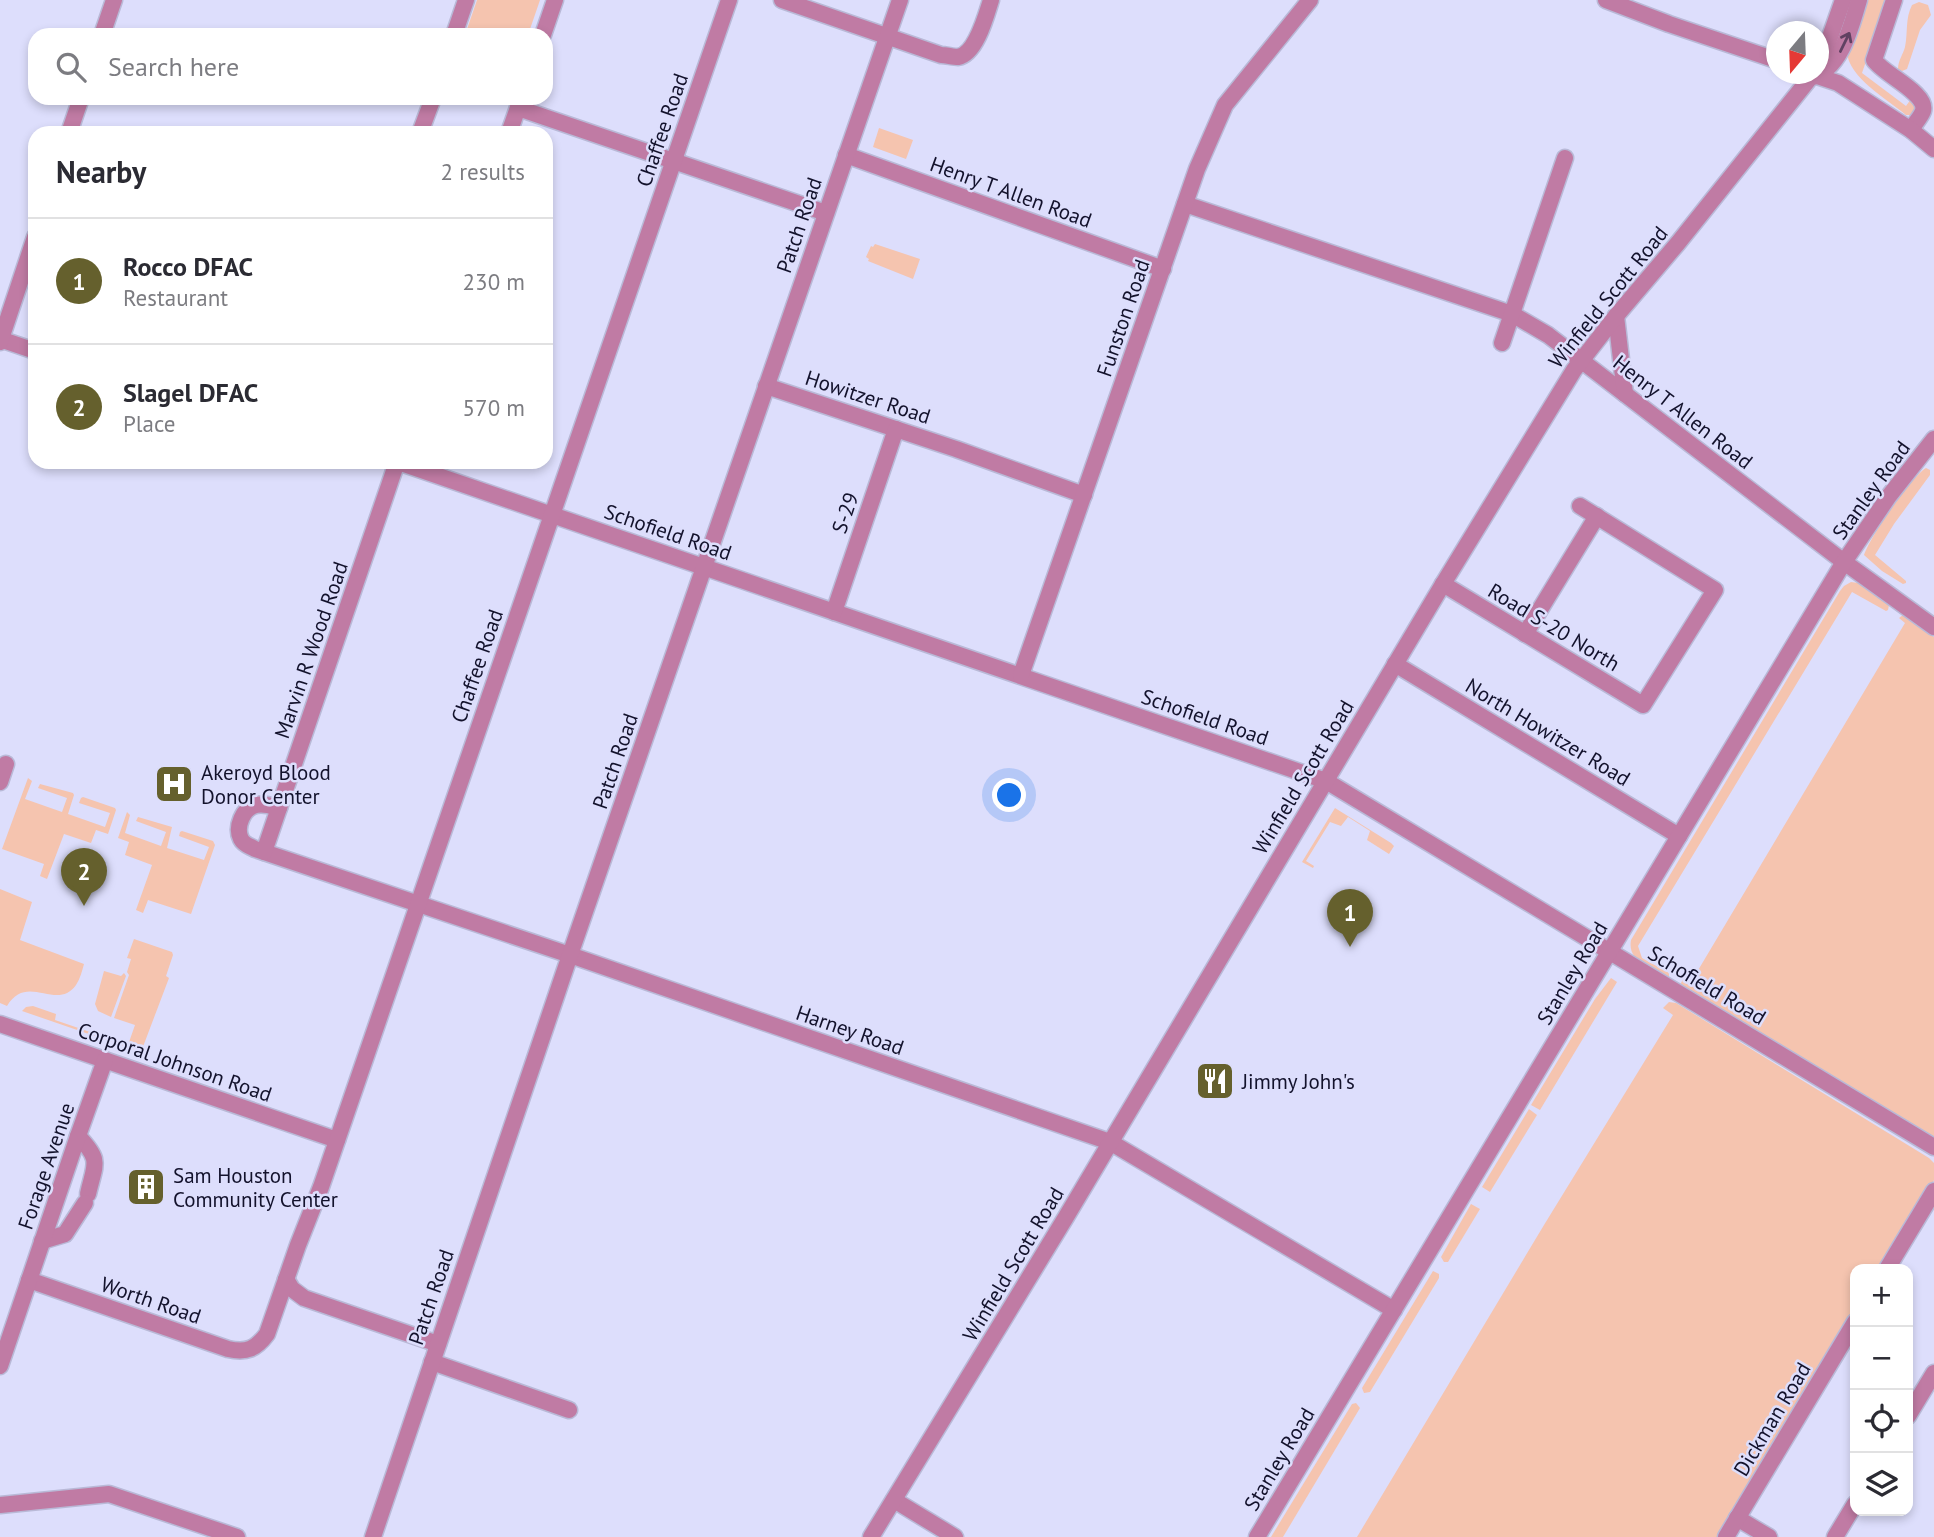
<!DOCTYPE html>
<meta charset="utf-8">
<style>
body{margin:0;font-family:"PT Sans",sans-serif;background:#f7f7f7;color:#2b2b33}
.controls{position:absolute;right:21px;bottom:21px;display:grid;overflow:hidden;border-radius:14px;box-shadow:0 4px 10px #0003}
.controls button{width:63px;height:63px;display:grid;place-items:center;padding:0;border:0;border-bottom:2px solid #e1e1e2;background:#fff;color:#2b2b33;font:35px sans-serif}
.compass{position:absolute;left:1766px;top:21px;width:63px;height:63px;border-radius:50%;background:#fff;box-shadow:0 4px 10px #0003;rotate:199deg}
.you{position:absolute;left:1010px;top:796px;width:24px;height:24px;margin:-18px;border:5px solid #fff;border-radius:50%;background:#1a73e8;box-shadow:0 0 0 10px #1a73e833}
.badge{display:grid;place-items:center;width:46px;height:46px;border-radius:50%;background:#65602d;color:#fff;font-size:23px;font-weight:700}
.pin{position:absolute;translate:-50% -58px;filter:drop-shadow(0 2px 4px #0008)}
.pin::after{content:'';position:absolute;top:37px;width:24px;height:21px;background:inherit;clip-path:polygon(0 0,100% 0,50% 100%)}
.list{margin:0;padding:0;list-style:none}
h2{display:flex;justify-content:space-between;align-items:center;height:91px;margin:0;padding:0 28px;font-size:30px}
h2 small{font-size:23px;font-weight:400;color:#7c7c81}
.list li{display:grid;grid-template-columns:46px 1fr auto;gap:21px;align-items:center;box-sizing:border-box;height:126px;padding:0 28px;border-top:2px solid #e1e1e2}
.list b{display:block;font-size:26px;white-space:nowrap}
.list p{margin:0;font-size:23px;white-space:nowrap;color:#7c7c81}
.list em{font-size:23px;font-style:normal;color:#7c7c81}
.icon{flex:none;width:38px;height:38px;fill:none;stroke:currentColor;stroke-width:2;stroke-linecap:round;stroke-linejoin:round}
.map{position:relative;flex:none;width:1934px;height:1537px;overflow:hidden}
.search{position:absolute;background:#fff;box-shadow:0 4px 10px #0003;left:28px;top:28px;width:525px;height:77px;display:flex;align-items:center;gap:18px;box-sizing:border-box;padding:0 24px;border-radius:21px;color:#7c7c81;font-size:26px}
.panel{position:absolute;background:#fff;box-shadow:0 4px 10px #0003;left:28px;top:126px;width:525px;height:343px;border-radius:21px}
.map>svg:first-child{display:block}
.green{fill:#f5c4af}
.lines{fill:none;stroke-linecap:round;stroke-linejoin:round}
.minor-casing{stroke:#b9b9d7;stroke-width:19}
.minor{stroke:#c07ba4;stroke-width:16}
.oneway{stroke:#614162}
.labels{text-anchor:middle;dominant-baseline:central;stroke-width:5;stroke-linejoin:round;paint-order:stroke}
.street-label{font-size:21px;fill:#13122c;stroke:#dddefc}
.poi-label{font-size:21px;fill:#13122c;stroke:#dddefc;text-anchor:start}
</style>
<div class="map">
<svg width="1934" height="1537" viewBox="0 0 1934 1537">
<rect width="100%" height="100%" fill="#dddefc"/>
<g class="green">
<polygon points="477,0 540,0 528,35 465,35"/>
<path d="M1864,0H1887L1862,73L1906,106L1911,99L1917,106L1911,115H1906C1888,100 1848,77 1847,52C1847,41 1860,13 1864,0Z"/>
<path d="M1919,2L1928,5L1931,15L1920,30L1907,69L1902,71L1898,69C1898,60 1903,55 1905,47C1908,32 1905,19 1912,5Z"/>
<polygon points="879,128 913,140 906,159 873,147"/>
<polygon points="875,244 920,259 913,279 868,261 869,259 866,257 871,246 873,247"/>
<path d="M1926,468L1930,470V475L1894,524L1875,555L1906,581V583L1903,584L1882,571L1864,555C1870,537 1911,477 1926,468Z"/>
<path d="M1851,582L1858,583L1885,602L1889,605L1888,610L1886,611L1852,592L1638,946L1642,958L1669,973V977L1666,976C1650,967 1627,961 1631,940L1840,591L1844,586Z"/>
<polygon points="1903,615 1934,637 1934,1140 1680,985 1685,975 1694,977 1905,623 1899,618"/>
<polygon points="28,778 32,781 25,799 62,812 67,798 38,788 40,784 73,793 74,795 68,814 105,827 110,813 79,803 81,798 83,797 115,808 116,810 108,834 96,830 91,843 64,834 47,879 40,876 44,864 2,849"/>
<polygon points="1335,808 1391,843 1394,846 1389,854 1367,840 1370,831 1348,817 1341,826 1330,822 1306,861 1314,866 1313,868 1302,862"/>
<polygon points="127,812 130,815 125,833 161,846 166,832 136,821 138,817 172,827 167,848 204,860 209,847 179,836 180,832 182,831 213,841 215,845 191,914 148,900 143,913 136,910 152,865 125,855 129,842 118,838"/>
<path d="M0,889L32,902L20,940L84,964C82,971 80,979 76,985C57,1012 27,972 7,1006L0,1003Z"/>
<polygon points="134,939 172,952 173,955 166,976 169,978 141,1052 22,1011 26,1007 33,1006 56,1014 55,1020 128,1045 135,1025 114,1018 129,975 127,972 131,959 127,958"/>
<polygon points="104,971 121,976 124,973 126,976 111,1017 98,1011 95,1004"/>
<polygon points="1611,978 1617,982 1540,1110 1531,1105 1595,999"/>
<polygon points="1669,1002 1676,1003 1929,1158 1934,1163 1934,1180 1931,1187 1881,1269 1855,1269 1855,1312 1720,1537 1357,1537 1544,1225 1673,1015 1663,1008"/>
<polygon points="1529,1109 1537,1115 1490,1192 1482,1187"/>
<polygon points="1471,1204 1480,1209 1448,1262 1444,1262 1441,1257"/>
<polygon points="1433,1271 1439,1274 1439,1278 1370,1392 1364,1393 1362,1388"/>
<polygon points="1356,1403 1360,1408 1283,1537 1271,1537 1352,1404"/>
</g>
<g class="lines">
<defs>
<g id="minor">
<path d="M782,0L941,55C946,55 953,57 958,57C976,54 986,16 991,0"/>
<polyline points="1606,0 1669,24 1776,60"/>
<path d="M1894,0L1874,60C1884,75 1928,93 1923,111C1921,117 1914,124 1911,130"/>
<polyline points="102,35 114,0"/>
<polyline points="454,35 466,0"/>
<polyline points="543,35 555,0"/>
<polyline points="1818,71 1843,0"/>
<polyline points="1811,74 1838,83 1911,130 1934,149"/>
<polyline points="518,108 826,213"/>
<polyline points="69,133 81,98"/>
<polyline points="420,133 433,98"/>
<polyline points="509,133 521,99"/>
<polyline points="846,155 1163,269"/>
<polyline points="1185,204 1512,314 1548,335 1844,562 1934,627"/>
<polyline points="1616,316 1625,394"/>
<polyline points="0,339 35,351"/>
<polyline points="0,342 35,237"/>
<polyline points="1502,343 1565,158"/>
<polyline points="766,386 956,449 1084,495"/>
<polyline points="398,462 1326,781 1934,1147"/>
<polyline points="1443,584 1643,705 1715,590 1580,506"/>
<polyline points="834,612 896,429"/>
<polyline points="1525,634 1597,516"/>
<polyline points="1395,664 1679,836"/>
<polyline points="1021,675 1197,169 1225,105 1310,0"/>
<polyline points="0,782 6,764"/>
<path d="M279,808C272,806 264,803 256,805C243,808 235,827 241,839C244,845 250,846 255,849L570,955L1110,1142L1394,1310"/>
<polyline points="264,852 397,462"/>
<polyline points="0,1024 337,1140"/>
<path d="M78,1136C102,1161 95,1163 88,1194"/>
<polyline points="42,1241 65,1234 85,1203"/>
<polyline points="1887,1269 1934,1191"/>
<polyline points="286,1279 292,1289 304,1298 438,1344"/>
<path d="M29,1280L228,1349C247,1353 256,1349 267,1334L298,1245L321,1187L729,0"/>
<polyline points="432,1362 569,1410"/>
<polyline points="0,1366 78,1136 105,1060"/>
<polyline points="1908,1416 1934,1373"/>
<polyline points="894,1500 955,1537"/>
<polyline points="0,1505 109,1494 237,1537"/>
<polyline points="1737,1518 1769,1537"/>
<polyline points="373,1537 570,955 900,0"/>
<path d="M871,1537L1066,1217L1443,584L1574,370L1616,316L1678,243L1810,78C1841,70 1851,27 1859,0"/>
<polyline points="1257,1537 1844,562 1889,496 1934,439"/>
<polyline points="1726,1537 1855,1322"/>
<polyline points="1835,1537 1855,1504"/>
</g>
</defs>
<use href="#minor" class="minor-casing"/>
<use href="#minor" class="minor"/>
</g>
<defs><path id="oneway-shaft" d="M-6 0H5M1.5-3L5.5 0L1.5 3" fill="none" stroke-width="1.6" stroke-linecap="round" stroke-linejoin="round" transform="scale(1.75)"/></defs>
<use class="oneway" href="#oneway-shaft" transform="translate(1845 42) rotate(-64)"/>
<defs>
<symbol id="hospital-square" viewBox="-11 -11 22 22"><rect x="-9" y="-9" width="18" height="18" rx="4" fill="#65602d" stroke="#dddefc"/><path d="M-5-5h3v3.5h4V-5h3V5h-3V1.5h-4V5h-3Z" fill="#fff"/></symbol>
<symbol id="restaurant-square" viewBox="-11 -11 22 22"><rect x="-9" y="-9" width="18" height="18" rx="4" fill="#65602d" stroke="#dddefc"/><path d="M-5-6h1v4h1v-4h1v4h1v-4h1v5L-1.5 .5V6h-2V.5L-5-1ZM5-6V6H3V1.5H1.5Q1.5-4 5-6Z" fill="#fff"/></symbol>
<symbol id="building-square" viewBox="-11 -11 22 22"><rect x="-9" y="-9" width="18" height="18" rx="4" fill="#65602d" stroke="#dddefc"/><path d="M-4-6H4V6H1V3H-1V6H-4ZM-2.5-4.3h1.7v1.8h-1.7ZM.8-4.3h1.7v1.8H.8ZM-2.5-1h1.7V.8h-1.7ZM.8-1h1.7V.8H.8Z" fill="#fff"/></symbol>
</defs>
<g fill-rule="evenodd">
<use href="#hospital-square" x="152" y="762" width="44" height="44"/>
<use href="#restaurant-square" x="1193" y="1059" width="44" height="44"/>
<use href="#building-square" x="124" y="1165" width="44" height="44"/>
</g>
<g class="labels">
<g class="street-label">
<text transform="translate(662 130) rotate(-71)">Chaffee Road</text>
<text transform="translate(1011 192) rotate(20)">Henry T Allen Road</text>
<text transform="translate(799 225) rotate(-71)">Patch Road</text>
<text transform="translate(1608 297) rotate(-51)">Winfield Scott Road</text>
<text transform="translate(1123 318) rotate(-71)">Funston Road</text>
<text transform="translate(868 397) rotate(18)">Howitzer Road</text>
<text transform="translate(1683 412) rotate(38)">Henry T Allen Road</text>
<text transform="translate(1871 490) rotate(-54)">Stanley Road</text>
<text transform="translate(845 513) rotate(-71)">S-29</text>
<text transform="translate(668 532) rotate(19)">Schofield Road</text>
<text transform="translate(1554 627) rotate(31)">Road S-20 North</text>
<text transform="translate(311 650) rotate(-71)">Marvin R Wood Road</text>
<text transform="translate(477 666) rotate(-71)">Chaffee Road</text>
<text transform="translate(1205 717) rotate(19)">Schofield Road</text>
<text transform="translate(1548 732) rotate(31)">North Howitzer Road</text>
<text transform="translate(615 761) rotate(-71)">Patch Road</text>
<text transform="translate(1303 777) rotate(-59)">Winfield Scott Road</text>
<text transform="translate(1572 973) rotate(-59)">Stanley Road</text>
<text transform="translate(1707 985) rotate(31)">Schofield Road</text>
<text transform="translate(850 1030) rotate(19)">Harney Road</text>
<text transform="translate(175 1062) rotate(19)">Corporal Johnson Road</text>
<text transform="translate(46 1166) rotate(-71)">Forage Avenue</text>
<text transform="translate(1013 1264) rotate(-59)">Winfield Scott Road</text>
<text transform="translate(431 1297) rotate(-71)">Patch Road</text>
<text transform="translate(151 1300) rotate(19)">Worth Road</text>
<text transform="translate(1772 1419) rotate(-59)">Dickman Road</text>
<text transform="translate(1279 1459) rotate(-59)">Stanley Road</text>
</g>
<g class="poi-label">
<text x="201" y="772">Akeroyd Blood<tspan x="201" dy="24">Donor Center</tspan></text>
<text x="1242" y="1081">Jimmy John's</text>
<text x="173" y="1175">Sam Houston<tspan x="173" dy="24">Community Center</tspan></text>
</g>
</g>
</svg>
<div class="controls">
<button>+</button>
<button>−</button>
<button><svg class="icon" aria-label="locate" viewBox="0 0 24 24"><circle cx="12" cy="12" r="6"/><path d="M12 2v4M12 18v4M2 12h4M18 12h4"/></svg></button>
<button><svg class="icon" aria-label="layers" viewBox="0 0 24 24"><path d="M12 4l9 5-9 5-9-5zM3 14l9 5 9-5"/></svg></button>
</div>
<svg class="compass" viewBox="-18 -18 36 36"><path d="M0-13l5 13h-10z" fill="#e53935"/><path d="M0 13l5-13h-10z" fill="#7c7c81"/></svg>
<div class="you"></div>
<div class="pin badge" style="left:1350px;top:947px">1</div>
<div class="pin badge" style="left:84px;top:906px">2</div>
<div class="search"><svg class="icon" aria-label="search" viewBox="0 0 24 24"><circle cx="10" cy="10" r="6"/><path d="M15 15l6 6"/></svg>Search here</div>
<section class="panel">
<h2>Nearby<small>2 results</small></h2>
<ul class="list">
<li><span class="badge">1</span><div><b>Rocco DFAC</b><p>Restaurant</p></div><em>230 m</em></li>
<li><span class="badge">2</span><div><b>Slagel DFAC</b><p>Place</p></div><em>570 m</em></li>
</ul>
</section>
</div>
